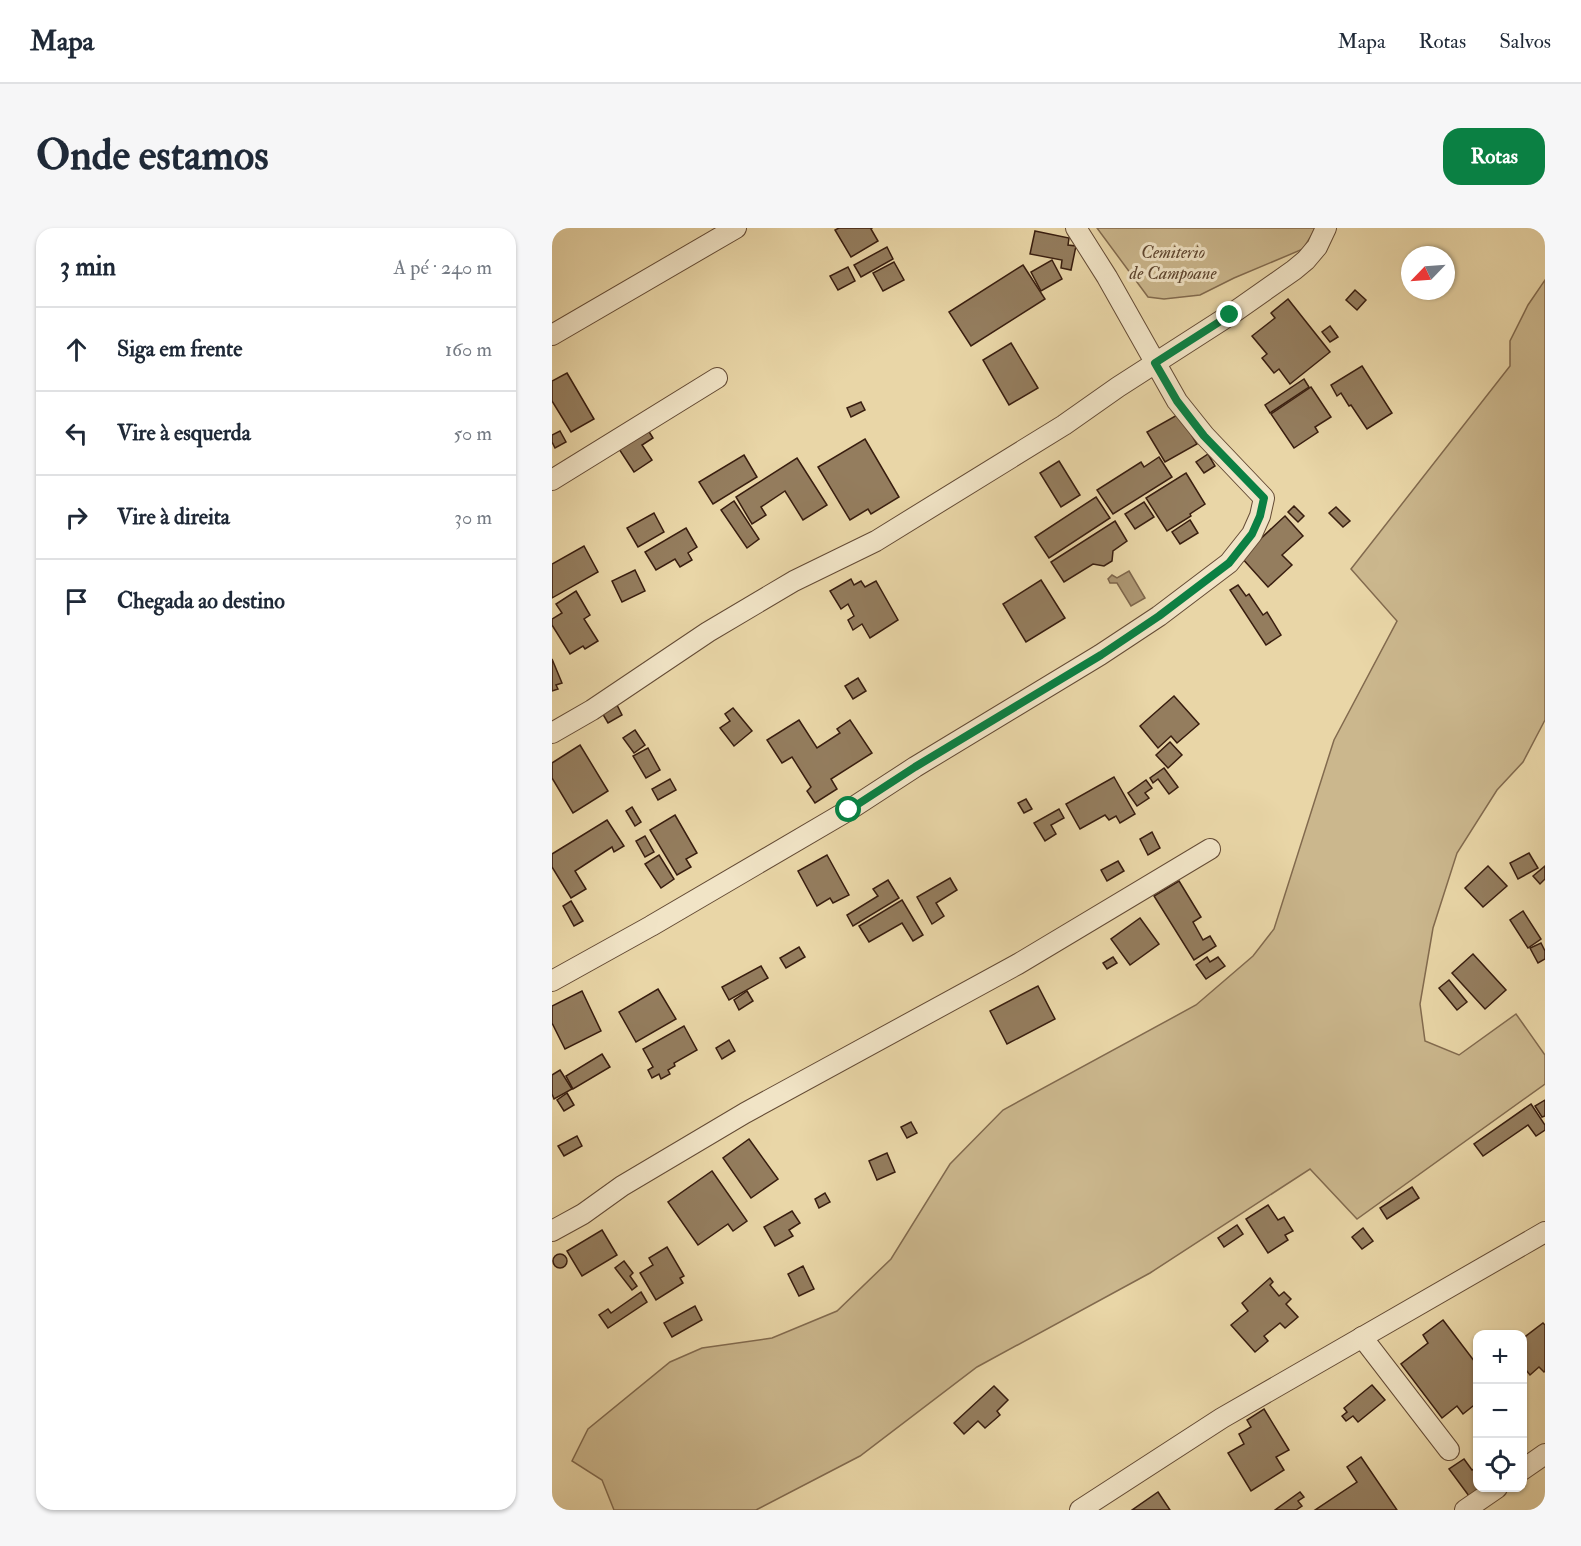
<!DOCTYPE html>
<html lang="pt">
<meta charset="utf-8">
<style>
body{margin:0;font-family:"IM FELL Double Pica",serif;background:#f6f6f7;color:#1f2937}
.controls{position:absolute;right:18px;bottom:18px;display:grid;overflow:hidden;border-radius:12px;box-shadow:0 2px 4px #0004}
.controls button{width:54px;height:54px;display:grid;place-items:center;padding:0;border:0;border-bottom:2px solid #e0e1e3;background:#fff;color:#1f2937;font:30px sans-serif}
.compass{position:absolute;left:849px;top:18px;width:54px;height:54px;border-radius:50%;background:#fff;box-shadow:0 2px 4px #0004;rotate:245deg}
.stop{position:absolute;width:18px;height:18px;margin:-14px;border:4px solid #0b8043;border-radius:50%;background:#fff}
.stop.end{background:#0b8043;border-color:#fff;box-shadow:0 2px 6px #0008}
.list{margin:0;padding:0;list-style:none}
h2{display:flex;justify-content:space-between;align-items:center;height:78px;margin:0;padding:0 24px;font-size:26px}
h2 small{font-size:20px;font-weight:400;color:#747a83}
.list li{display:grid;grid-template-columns:39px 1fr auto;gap:18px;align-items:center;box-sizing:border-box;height:84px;padding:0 24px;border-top:2px solid #e0e1e3}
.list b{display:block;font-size:22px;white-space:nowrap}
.list em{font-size:20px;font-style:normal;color:#747a83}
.icon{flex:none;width:33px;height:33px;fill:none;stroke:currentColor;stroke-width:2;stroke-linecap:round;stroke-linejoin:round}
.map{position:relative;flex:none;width:993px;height:1282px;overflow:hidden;border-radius:18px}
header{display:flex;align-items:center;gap:36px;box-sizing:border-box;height:84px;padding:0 30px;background:#fff;border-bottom:2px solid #e0e1e3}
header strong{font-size:28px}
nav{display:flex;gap:33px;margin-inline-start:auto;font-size:21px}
.intro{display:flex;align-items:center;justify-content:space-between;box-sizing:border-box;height:144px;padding:0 36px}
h1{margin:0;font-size:42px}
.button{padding:15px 27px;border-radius:18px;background:#0b8043;color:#fff;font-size:21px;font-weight:700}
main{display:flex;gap:36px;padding:0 36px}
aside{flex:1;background:#fff;border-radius:18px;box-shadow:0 2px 4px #0004}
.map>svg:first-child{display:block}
.green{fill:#cbb78d;stroke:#826a4e;stroke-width:1.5}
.water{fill:#ad9773;stroke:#7e664b;stroke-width:1.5}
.building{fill:#947d5e;stroke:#381d0f;stroke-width:1.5}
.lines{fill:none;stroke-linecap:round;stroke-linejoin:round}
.street-casing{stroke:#644b35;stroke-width:22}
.street{stroke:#f1e4c6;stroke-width:20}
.route{stroke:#0b8043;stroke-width:8}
.labels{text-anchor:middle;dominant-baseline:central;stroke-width:6;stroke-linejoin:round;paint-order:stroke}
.park-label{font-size:18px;font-style:italic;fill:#5d442e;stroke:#f1e4c6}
</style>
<header>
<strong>Mapa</strong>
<nav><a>Mapa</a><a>Rotas</a><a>Salvos</a></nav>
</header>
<div class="intro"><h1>Onde estamos</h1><a class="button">Rotas</a></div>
<main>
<aside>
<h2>3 min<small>A pé · 240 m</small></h2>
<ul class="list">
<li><svg class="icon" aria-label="ahead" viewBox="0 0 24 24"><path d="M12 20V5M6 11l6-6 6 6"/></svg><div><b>Siga em frente</b></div><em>160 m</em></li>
<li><svg class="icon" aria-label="left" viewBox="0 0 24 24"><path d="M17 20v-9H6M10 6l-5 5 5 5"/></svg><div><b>Vire à esquerda</b></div><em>50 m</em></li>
<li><svg class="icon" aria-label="right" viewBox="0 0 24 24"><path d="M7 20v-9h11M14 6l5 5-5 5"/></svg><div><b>Vire à direita</b></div><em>30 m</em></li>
<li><svg class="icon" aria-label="arrive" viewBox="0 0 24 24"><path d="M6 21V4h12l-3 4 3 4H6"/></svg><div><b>Chegada ao destino</b></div></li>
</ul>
</aside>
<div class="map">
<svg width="993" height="1282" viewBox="0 0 993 1282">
<rect width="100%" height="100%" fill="#e9d6a7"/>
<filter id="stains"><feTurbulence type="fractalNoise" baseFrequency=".00333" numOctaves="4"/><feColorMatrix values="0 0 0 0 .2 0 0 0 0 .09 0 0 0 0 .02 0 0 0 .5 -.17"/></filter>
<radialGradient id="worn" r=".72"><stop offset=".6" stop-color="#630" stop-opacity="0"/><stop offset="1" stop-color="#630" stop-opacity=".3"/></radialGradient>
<g class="green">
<polygon points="545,0 764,0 751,21 682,50 648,67 612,71 596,69"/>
<polygon points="993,52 993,492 971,534 945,562 905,625 881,700 868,776 873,813 907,827 964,786 993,827 993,856 805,991 758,941 598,1045 425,1139 308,1228 204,1282 62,1282 50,1252 20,1233 36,1201 118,1134 150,1120 220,1110 285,1083 339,1031 398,936 451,882 644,777 701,728 722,701 782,512 845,393 799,341 958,138 958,113 976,77"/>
</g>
<polygon class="water" points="577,343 593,370 579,378 565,355 558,355 556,351 560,347 565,350"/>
<g class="building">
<polygon points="287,0 320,0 319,1 326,13 299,29 283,2"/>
<polygon points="483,3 517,10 516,17 524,18 519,42 509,40 510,32 478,26"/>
<polygon points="335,19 341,31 309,49 302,37"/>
<polygon points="500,32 510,51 489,63 479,44"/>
<polygon points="342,34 352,52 331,63 321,45"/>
<polygon points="471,37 493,71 419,118 397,84"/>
<polygon points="296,39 303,53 286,62 278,48"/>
<polygon points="803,62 814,72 805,82 794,72"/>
<polygon points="736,71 778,124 738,156 727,141 722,145 710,130 715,126 700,108 723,90 719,85"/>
<polygon points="778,98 786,109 778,114 770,104"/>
<polygon points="459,115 486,160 457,177 431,132"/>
<polygon points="810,138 840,185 815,201 799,177 797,178 789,165 785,168 779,157"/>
<polygon points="15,145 42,191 19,204 0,173 0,153"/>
<polygon points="752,151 757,159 718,185 713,177"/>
<polygon points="759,159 779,189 763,199 766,204 742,220 719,186"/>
<polygon points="309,174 313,182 299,189 295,180"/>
<polygon points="627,186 645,216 613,234 595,204"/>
<polygon points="96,202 101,210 90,217 100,232 82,244 67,221"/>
<polygon points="8,203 14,214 3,220 0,214 0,207"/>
<polygon points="313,211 347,269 319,286 316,281 298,292 266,239"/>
<polygon points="656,226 663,238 652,245 644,234"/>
<polygon points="192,227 205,249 161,276 147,254"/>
<polygon points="607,229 620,249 561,286 545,262 589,234 592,239"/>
<polygon points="245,230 275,277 251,292 233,263 209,279 214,287 200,296 184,269"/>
<polygon points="507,233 528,267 509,279 488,245"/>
<polygon points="634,245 653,276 638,286 639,288 615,303 594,270"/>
<polygon points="544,269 558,290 497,330 483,309"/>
<polygon points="182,273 207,311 195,320 169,282"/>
<polygon points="592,274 602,289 583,301 573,286"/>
<polygon points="742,278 752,288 746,294 736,284"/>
<polygon points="784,279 798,293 791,299 777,285"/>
<polygon points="102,285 112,304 86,319 75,300"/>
<polygon points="733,288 751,308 730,327 740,337 716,359 689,329"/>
<polygon points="638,292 646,305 628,316 620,304"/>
<polygon points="563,293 575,313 561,323 560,333 552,338 541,336 512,354 499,334"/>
<polygon points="134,300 145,319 136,325 140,332 128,339 123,331 104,342 93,324"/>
<polygon points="32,318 46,344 0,370 0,336"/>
<polygon points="83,342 93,363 70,374 60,353"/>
<polygon points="299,351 302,357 309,353 313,359 324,353 346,392 318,410 310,396 301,402 296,392 302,388 296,376 289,381 278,363"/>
<polygon points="489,352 513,390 474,414 451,376"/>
<polygon points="686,357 694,368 697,366 711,387 715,384 729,407 714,417 678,362"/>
<polygon points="24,363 38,387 32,391 46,413 33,421 31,418 18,426 0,397 0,391 10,385 4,376"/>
<polygon points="0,431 10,455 4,457 6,461 0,463"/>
<polygon points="306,450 314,463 301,471 293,458"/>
<polygon points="622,468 647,496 625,515 619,508 606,520 588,498"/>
<polygon points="64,475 70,487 56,495 49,483"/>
<polygon points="181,480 200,503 182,518 168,500 178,493 173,486"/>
<polygon points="247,492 265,520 288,505 285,501 298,492 320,525 279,551 285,561 263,575 255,563 259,559 240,529 230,535 215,512"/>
<polygon points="83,502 93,517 82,525 71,510"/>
<polygon points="618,514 630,527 616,540 604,527"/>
<polygon points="28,517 56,563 21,585 0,550 0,535"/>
<polygon points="96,520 108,542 94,550 81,528"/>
<polygon points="612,540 626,559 617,566 606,551 601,555 598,550"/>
<polygon points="562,549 583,586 568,595 564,588 557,592 553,587 528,601 514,576"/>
<polygon points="118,551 124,562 106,572 100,561"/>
<polygon points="594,552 600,560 593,565 597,570 585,578 576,565"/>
<polygon points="474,571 480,581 472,585 466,575"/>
<polygon points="80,579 89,594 83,598 74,583"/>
<polygon points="507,581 512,590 499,597 504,606 493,613 482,595"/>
<polygon points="123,587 145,625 134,631 139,639 125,647 98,602"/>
<polygon points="55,592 72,618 62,624 60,619 23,643 34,661 19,670 0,639 0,626"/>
<polygon points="600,604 608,620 596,627 588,611"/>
<polygon points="93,608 102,624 93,629 84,613"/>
<polygon points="977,625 986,640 966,651 958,635"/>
<polygon points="107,627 122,651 109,660 93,636"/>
<polygon points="275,627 297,667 281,675 278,670 265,678 246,643"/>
<polygon points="566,633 572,643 555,653 549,642"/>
<polygon points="936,638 955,658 931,679 913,660"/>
<polygon points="993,638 993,651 988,656 981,648"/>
<polygon points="398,650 405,662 384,675 392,688 380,696 365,669"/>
<polygon points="336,652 347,670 301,698 295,687 326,668 321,661"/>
<polygon points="627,653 649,689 641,694 651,712 658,708 664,718 642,732 602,668"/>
<polygon points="350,672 371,707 361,713 350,695 317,714 307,698"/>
<polygon points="19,673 31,693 22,698 11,678"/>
<polygon points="971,683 989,711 976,720 958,692"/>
<polygon points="588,690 607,716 578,737 559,711"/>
<polygon points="989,715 993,723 993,731 986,735 978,720"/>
<polygon points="247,719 253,729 234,740 228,730"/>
<polygon points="921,726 954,762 933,781 900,745"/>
<polygon points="561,729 565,735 555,741 551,735"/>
<polygon points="655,729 658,734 666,729 673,738 654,751 644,737"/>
<polygon points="209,738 216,750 177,772 170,759"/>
<polygon points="897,752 915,774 905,782 887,760"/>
<polygon points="486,758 503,791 455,816 438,783"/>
<polygon points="106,761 124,791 84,814 67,784"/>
<polygon points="30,763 49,803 13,821 0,795 0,778"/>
<polygon points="195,763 201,773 187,782 182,772"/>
<polygon points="132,798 145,822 122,835 123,838 116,842 118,846 109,851 107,846 100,850 96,842 101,839 91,821"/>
<polygon points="177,812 183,823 170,831 164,820"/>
<polygon points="50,826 58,839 21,861 14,848"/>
<polygon points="8,842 20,861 2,871 0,866 0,847"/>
<polygon points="15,865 22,877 12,883 5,872"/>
<polygon points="993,872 993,888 990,889 983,878"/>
<polygon points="979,876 993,897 993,902 984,908 976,897 931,928 922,916"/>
<polygon points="359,894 365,905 355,910 349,899"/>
<polygon points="25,908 30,918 12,928 6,918"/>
<polygon points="197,911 226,951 199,970 171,930"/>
<polygon points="335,925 343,944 325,952 317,933"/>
<polygon points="160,943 195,993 181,1003 176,996 146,1017 116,974"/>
<polygon points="860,959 867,970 835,991 828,980"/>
<polygon points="273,965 278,974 267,980 263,971"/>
<polygon points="716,977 726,992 732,989 741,1003 733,1007 736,1012 716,1025 694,991"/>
<polygon points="240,983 248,995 237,1002 241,1008 223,1018 212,999"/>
<polygon points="685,997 691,1006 672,1019 666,1010"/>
<polygon points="811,1000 821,1013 810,1021 800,1009"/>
<polygon points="50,1002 65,1027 30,1048 15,1023"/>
<polygon points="115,1019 132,1048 128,1050 131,1055 104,1072 88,1045 101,1037 97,1030"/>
<circle cx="8" cy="1033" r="7"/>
<polygon points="72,1033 81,1045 78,1048 85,1058 80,1062 63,1040"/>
<polygon points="251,1038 262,1061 247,1068 236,1046"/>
<polygon points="718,1050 721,1054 718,1057 727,1068 732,1064 739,1071 734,1076 746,1089 733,1100 728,1095 712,1108 716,1113 703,1124 679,1097 696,1083 690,1075"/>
<polygon points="89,1064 95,1074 56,1100 47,1087 56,1081 59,1085"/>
<polygon points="143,1078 150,1092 120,1109 112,1095"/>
<polygon points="891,1092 926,1138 926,1174 911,1186 905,1178 890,1190 849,1136 876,1115 871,1107"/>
<polygon points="991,1095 993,1097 993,1143 992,1144 987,1139 978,1147 970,1137 970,1111"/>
<polygon points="820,1157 833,1172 806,1194 801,1188 794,1193 790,1188 795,1184 792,1180"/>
<polygon points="442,1158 456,1172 445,1183 448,1187 433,1200 426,1193 412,1206 402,1195"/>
<polygon points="712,1181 737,1222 724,1229 732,1242 699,1263 676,1225 692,1216 687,1206 699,1199 695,1192"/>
<polygon points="809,1229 845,1282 763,1282 805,1254 795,1239"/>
<polygon points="912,1231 920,1242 926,1239 926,1260 929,1260 917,1268 897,1241"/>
<polygon points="606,1264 618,1282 580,1282"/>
<polygon points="748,1264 752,1269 746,1273 750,1278 744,1282 723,1282"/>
</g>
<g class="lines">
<defs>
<g id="street">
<polyline points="0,107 184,0"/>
<polyline points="0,252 165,150"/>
<polyline points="0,505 40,482 156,404 242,353 324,313 512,197 566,159 678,87 742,42 754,32 765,19 774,0"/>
<polyline points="0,753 99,698 297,582 363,539 548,427 607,388 677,335 700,306 708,288 712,270 653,208 625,173 555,49 524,0"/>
<polyline points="0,1003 31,986 70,958 193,885 466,736 658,621"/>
<polyline points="810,1109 897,1222"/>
<polyline points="970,1242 993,1226"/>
<polyline points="528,1282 670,1190 993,1004"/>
<polyline points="913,1282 945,1260"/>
</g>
</defs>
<use href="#street" class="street-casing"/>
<use href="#street" class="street"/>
</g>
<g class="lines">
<polyline class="route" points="297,582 363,539 549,427 607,388 677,335 700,306 708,288 712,270 652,208 625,173 603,135 678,87"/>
</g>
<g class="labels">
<g class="park-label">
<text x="621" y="24">Cemiterio<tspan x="621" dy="21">de Campoane</tspan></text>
</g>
</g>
<rect width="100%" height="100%" filter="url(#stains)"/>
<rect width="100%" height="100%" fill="url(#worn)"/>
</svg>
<div class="controls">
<button>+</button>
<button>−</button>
<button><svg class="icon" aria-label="locate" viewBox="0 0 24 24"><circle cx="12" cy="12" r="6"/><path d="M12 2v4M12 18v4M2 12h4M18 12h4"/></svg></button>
</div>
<svg class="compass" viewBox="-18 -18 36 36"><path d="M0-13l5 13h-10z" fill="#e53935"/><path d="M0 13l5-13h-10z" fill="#747a83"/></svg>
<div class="stop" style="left:297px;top:582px"></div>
<div class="stop end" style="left:678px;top:87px"></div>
</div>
</main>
